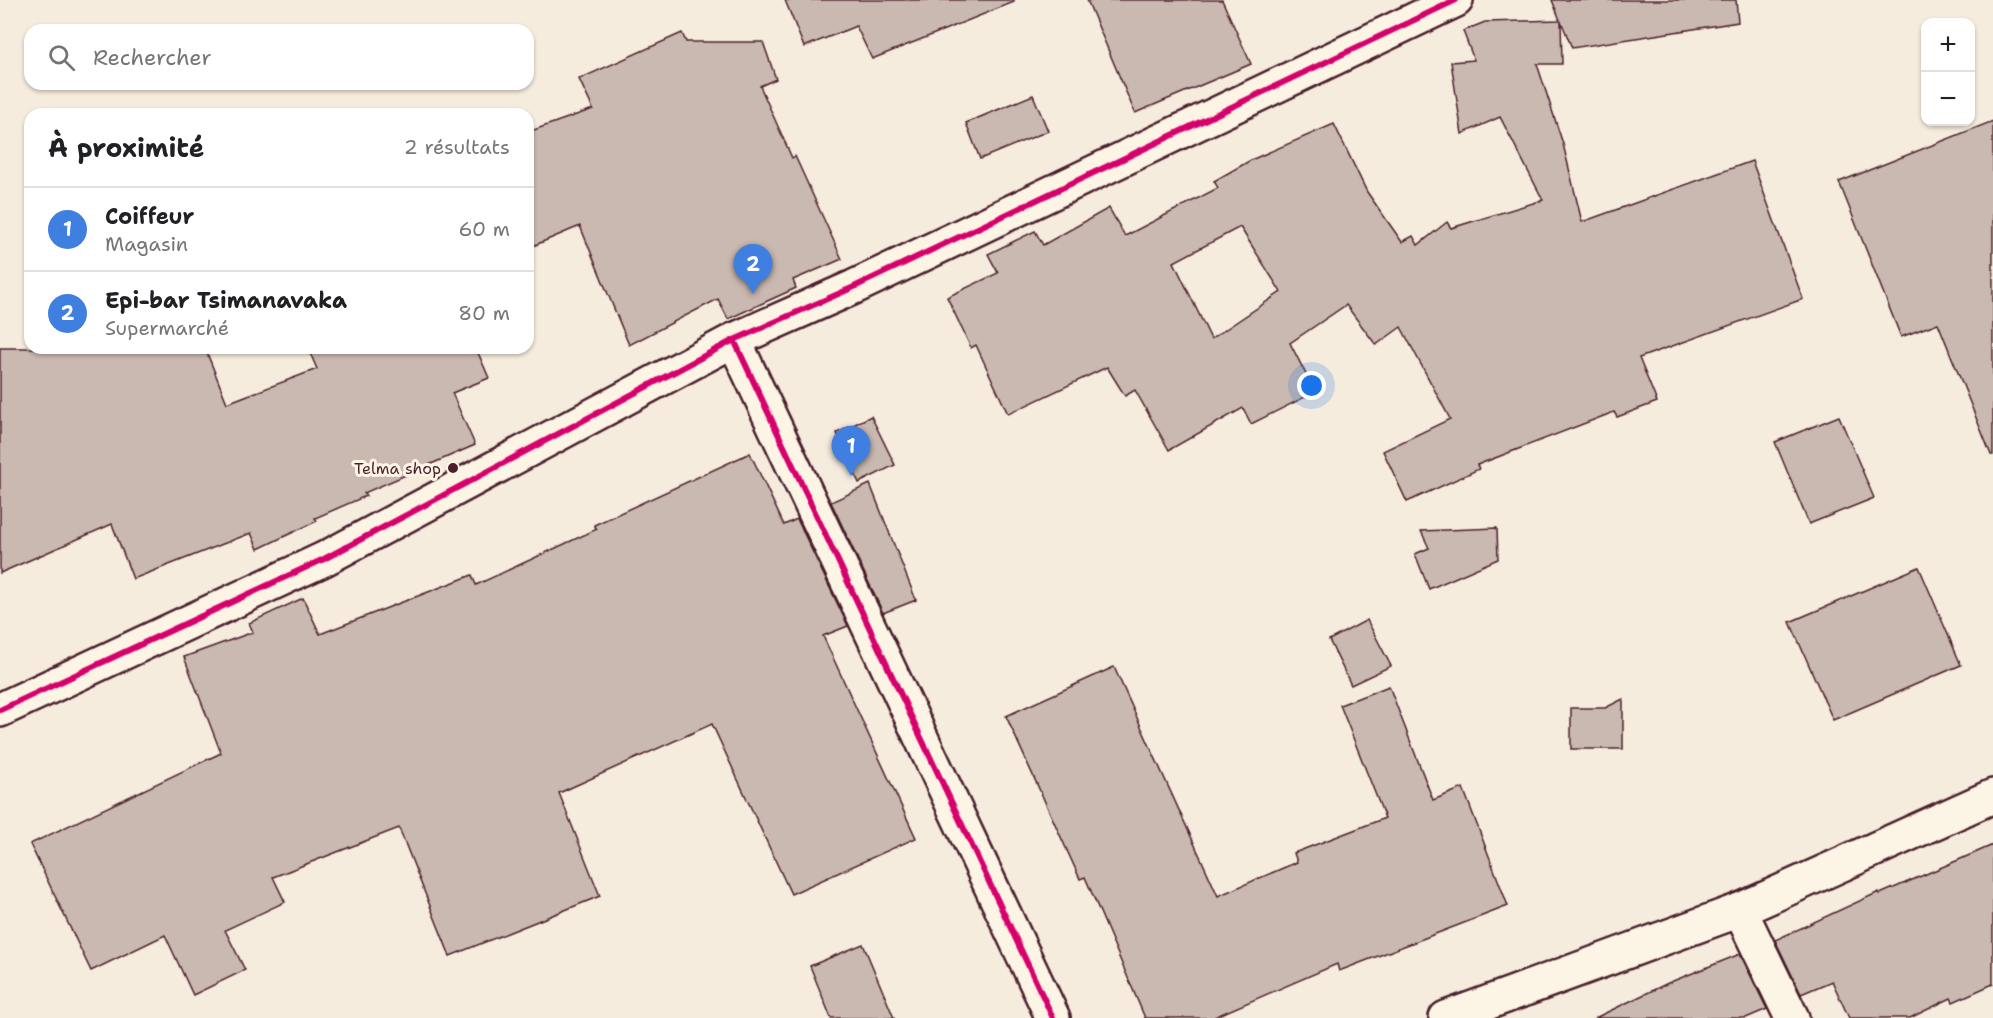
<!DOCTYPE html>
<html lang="fr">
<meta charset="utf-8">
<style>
body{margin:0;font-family:"Shantell Sans",sans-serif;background:#f2f2f2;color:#202124}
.controls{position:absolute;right:18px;top:18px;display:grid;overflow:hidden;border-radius:12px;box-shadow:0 2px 4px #0004}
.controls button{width:54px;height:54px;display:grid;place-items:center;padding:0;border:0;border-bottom:2px solid #e0e0e0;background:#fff;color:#202124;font:30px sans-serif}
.you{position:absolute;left:1312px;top:386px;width:21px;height:21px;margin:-15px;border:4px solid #fff;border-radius:50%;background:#1a73e8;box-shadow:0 0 0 9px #1a73e833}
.badge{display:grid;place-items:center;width:39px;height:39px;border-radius:50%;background:#4a1f2b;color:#fff;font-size:20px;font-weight:700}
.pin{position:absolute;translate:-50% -50px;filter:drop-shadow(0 2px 3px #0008)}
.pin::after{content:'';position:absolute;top:32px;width:21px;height:18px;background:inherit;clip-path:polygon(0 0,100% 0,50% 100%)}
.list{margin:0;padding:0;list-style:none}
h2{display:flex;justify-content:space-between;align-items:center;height:78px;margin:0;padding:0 24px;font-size:26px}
h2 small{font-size:20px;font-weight:400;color:#757577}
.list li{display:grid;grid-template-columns:39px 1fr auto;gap:18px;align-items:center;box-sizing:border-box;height:84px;padding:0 24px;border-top:2px solid #e0e0e0}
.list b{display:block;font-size:22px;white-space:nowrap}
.list p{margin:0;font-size:20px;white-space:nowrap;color:#757577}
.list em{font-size:20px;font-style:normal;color:#757577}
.icon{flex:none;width:33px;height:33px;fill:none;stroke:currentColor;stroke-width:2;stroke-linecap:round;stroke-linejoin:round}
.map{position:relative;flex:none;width:1993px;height:1018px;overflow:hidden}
.search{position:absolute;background:#fff;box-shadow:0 2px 4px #0004;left:24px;top:24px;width:510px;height:66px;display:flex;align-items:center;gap:15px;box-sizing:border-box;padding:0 21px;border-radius:18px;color:#757577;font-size:22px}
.panel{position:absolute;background:#fff;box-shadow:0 2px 4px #0004;left:24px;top:108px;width:510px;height:246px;border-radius:18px}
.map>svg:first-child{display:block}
.building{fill:#cab9b1;stroke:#4a1f2b;stroke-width:1.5;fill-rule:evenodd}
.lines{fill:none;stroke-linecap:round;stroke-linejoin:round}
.street-casing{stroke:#4a1f2b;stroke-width:38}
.secondary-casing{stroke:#4a1f2b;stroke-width:38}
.street{stroke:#fcf5e5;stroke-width:33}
.secondary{stroke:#fcf5e5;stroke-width:33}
.cycleway-casing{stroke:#fcf5e5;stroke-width:10}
.cycleway{stroke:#d6006c;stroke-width:6}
.poi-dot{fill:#4a1f2b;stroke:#fcf5e5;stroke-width:2}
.labels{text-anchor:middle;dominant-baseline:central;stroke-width:6;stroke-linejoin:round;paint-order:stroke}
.poi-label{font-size:16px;fill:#4a1f2b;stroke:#fcf5e5;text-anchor:end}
</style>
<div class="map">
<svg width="1993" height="1018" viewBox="0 0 1993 1018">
<rect width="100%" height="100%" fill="#f5ecde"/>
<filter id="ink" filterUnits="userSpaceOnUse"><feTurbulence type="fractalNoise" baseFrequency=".0167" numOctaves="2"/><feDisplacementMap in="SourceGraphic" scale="12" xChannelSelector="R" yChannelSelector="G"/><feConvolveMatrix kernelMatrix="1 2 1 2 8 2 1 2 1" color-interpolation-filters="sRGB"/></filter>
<g filter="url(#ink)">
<g class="building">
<polygon points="785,0 1014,0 1014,2 872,59 856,26 804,47"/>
<polygon points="1087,0 1222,0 1251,64 1135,113"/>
<path d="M1552,0H1736L1738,22L1572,48L1561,21L1562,64H1537L1563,144L1582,222L1752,161L1803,299L1639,358L1657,402L1617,417L1614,412L1477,465L1479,469L1407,502L1383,451L1450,419L1401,327L1376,345L1346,305L1290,343L1315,392L1251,424L1243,408L1169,450L1135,390L1125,396L1107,367L1008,414L976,345L971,348L947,297L998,273L988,254L1035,231L1043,245L1109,208L1125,236L1218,188L1214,181L1251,160L1334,124L1367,192L1402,242L1413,236L1418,245L1447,222L1451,228L1543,200L1500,117L1462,134L1451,62L1474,60L1463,31L1485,22L1560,20ZM1240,227L1281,292L1211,339L1174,262Z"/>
<polygon points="682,33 686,42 763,42 776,79 760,86 792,158 795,156 842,259 793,280 796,288 728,319 718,299 629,345 580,226 528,248 528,132 593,109 579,79"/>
<polygon points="1033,95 1048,131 980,159 966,123"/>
<polygon points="1993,121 1993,455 1991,455 1938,323 1901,337 1839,182"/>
<polygon points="0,348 205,348 227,403 317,369 308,348 476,348 489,378 452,393 475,445 364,493 366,496 315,518 317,521 258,549 251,533 133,579 112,524 0,573"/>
<polygon points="871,416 895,465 859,483 837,433"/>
<polygon points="1839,416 1874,498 1809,524 1775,442"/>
<polygon points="750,453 784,525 797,519 848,626 823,636 916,838 791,894 712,724 559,793 600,896 450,956 399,828 273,877 285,902 225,930 245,970 193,995 165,935 91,971 30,844 221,753 184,657 253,632 249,623 303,598 320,634 472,575 476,585 597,529 594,525"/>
<polygon points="870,484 916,600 883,613 831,502"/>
<polygon points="1497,528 1498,559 1429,589 1415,554 1429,548 1421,531"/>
<polygon points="1919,567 1961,665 1833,720 1790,622"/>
<polygon points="1367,620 1391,666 1351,685 1329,640"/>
<polygon points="1114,667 1218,896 1297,862 1294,853 1385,818 1340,705 1389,686 1433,800 1463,788 1508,906 1339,971 1337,964 1212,1018 1145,1018 1085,877 1080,879 1006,716"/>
<polygon points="1623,699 1623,749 1571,749 1571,708 1605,708"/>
<polygon points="1993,845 1993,984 1953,1002 1951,998 1910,1018 1849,1018 1832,981 1801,994 1775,940 1879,892 1880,894"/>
<polygon points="863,944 894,1018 831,1018 810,966"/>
<polygon points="1740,954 1767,1009 1746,1018 1595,1018 1668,983"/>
</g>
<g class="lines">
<defs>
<g id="street">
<polyline points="734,340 1053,1018"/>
<polyline points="0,710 324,559 734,340 854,287 1456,0"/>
<polyline points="1740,910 1792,1018"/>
</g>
<polyline id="secondary" points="1446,1018 1740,910 1993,796"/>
</defs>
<use href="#street" class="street-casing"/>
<use href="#secondary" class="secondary-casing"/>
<use href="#street" class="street"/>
<use href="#secondary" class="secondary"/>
<defs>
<g id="cycleway">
<polyline points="734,340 1053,1018"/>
<polyline points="0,710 324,559 734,340 854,287 1456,0"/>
</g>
</defs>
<use href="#cycleway" class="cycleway-casing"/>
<use href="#cycleway" class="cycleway"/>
</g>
</g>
<circle class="poi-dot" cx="453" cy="468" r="6"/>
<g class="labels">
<g class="poi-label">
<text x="441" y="468">Telma shop</text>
</g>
</g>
</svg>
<div class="controls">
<button>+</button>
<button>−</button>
</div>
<div class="you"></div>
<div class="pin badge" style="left:851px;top:476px;background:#3f7fe0">1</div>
<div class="pin badge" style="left:753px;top:294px;background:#3f7fe0">2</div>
<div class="search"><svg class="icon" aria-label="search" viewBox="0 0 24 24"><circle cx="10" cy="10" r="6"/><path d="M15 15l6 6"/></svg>Rechercher</div>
<section class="panel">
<h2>À proximité<small>2 résultats</small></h2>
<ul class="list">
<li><span class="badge" style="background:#3f7fe0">1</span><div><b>Coiffeur</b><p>Magasin</p></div><em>60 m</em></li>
<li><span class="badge" style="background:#3f7fe0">2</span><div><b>Epi-bar Tsimanavaka</b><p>Supermarché</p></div><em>80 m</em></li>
</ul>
</section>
</div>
